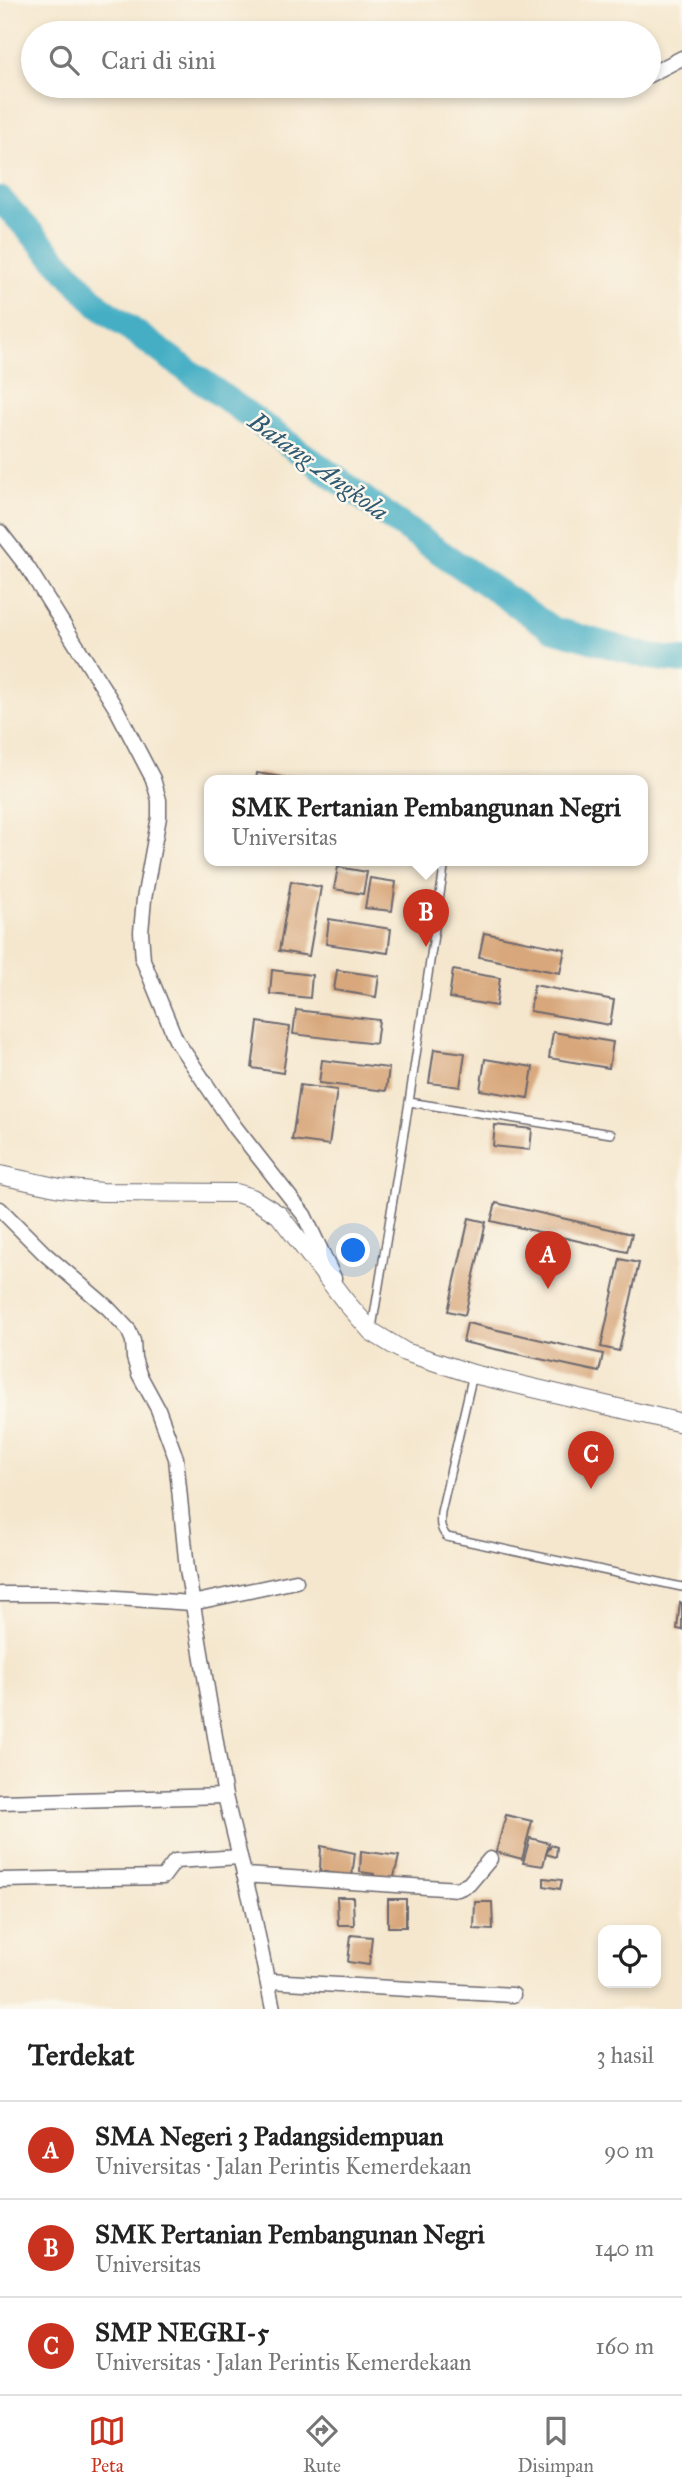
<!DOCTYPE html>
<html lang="id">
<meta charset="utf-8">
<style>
body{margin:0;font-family:"IM FELL Great Primer",serif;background:#f2f2f2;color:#222}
.controls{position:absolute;right:21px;bottom:21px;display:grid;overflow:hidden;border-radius:14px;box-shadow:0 4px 10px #0003}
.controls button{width:63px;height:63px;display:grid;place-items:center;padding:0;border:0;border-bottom:2px solid #e0e0e0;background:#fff;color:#222;font:35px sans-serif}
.you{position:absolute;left:354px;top:1251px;width:24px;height:24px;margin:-18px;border:5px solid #fff;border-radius:50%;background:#1a73e8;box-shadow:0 0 0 10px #1a73e833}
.badge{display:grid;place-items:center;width:46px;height:46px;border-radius:50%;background:#c8321e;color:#fff;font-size:23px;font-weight:700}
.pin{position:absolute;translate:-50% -58px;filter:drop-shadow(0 2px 4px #0008)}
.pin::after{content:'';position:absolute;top:37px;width:24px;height:21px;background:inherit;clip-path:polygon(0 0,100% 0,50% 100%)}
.popup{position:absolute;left:204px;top:775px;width:444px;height:91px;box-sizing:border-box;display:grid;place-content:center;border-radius:14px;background:#fff;filter:drop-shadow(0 2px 5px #0005);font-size:23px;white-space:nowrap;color:#767676}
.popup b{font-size:26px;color:#222}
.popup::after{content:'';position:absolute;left:50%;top:100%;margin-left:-14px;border:14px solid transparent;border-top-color:#fff}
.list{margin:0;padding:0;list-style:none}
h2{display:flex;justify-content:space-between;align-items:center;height:91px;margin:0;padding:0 28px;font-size:30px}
h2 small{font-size:23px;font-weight:400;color:#767676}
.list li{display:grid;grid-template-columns:46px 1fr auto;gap:21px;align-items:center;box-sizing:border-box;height:98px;padding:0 28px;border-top:2px solid #e0e0e0}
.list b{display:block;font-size:26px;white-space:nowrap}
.list p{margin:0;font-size:23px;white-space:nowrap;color:#767676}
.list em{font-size:23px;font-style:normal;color:#767676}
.icon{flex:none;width:38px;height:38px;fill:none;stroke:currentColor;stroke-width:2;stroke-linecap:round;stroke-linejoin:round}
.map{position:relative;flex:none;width:682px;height:2009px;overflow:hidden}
.search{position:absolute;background:#fff;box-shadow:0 4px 10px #0003;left:21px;right:21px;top:21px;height:77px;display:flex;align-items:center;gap:18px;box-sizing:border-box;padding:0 24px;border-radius:38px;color:#767676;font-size:26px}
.sheet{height:385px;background:#fff}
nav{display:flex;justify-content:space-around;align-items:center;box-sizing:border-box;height:98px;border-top:2px solid #e0e0e0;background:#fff;font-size:19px;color:#767676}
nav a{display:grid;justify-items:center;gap:4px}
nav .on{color:#c8321e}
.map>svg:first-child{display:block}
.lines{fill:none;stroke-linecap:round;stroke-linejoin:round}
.river{stroke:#45aec4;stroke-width:26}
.building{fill:#d8a77b}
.service-casing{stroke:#6c676e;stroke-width:10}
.minor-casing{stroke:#6c676e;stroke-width:17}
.tertiary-casing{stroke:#6c676e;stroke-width:20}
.service{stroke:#fff;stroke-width:7}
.minor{stroke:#fff;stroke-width:14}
.tertiary{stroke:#fff;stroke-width:18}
.labels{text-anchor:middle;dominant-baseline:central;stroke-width:5;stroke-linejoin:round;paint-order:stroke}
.water-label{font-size:26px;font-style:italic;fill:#305a72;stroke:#fbf7ec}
</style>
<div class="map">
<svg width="682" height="2009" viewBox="0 0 682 2009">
<rect width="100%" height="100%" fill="#fbf7ec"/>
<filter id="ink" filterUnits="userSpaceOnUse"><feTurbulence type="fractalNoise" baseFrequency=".0143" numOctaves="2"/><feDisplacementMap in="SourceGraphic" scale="14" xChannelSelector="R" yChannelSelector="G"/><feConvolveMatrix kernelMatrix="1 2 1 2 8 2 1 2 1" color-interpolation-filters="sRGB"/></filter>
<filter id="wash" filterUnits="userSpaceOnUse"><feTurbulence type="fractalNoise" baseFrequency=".00686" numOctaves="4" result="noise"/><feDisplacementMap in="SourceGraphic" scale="28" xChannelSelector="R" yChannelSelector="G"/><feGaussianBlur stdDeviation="1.57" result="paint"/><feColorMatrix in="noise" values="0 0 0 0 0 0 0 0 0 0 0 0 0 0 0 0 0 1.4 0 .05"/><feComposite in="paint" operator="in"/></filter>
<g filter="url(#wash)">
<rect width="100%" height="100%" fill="#f5e7ce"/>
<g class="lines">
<polyline class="river" points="0,199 99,306 389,517 552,629 650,657 682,661"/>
</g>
<g id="blocks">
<g class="building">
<polygon points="257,773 294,779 294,781 256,781"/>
<polygon points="338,867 367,872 363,894 334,889"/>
<polygon points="370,878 396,882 392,911 365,908"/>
<polygon points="291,881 321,887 309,956 279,951"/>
<polygon points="329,919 391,929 388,953 326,944"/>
<polygon points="484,933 565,949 560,973 479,957"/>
<polygon points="272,970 312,975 310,998 270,994"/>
<polygon points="337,970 379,976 376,997 334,990"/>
<polygon points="453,970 500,978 496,1006 449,998"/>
<polygon points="534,985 614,1000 610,1025 530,1011"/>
<polygon points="296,1010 379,1020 376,1044 293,1034"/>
<polygon points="258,1022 290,1027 283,1073 252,1068"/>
<polygon points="553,1032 613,1042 609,1068 549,1058"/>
<polygon points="434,1049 465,1053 460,1087 429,1083"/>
<polygon points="485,1059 533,1067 528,1098 480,1090"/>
<polygon points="322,1060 389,1068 386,1091 319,1083"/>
<polygon points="300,1085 337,1090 329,1145 292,1140"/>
<polygon points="495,1125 532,1129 530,1150 493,1146"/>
<polygon points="496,1203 632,1234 627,1252 491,1221"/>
<polygon points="469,1218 486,1222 465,1315 448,1311"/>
<polygon points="620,1259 639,1263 619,1351 601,1347"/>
<polygon points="467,1323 603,1354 599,1372 463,1342"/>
<polygon points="680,1602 682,1603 682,1630 677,1629"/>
<polygon points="506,1815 532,1821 522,1859 496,1852"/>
<polygon points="530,1838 549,1843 546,1854 551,1845 557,1847 556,1857 546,1854 543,1866 523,1863"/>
<polygon points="321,1846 355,1853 352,1877 320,1871"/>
<polygon points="361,1851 399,1856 394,1877 389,1880 375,1878 374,1874 360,1872"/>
<polygon points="544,1878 562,1880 560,1889 544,1886"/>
<polygon points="337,1897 353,1897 354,1925 338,1925"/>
<rect x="388" y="1899" width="18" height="28"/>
<polygon points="475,1902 492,1902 493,1930 474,1929"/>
<polygon points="351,1935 372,1937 369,1965 348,1962"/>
</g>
</g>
</g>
<g filter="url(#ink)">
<use href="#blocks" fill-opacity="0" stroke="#6c676e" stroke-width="2"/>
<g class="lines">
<defs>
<g id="service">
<polyline points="409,1102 611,1134"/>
<polyline points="372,1328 409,1102 445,861"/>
<path d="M473,1374L441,1512C440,1523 440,1529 447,1537L682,1587"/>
</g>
<g id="minor">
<polyline points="649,75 682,58"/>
<polyline points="0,532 28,568 117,710 153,779 159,800 159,817 144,899 141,932 143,960 176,1040 235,1127 304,1215 334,1278"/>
<polyline points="0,1209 45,1254 108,1308 128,1329 133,1341 134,1358 139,1374 158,1409 176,1458 187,1569 225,1796 251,1902 273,2009"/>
<polyline points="0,1594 56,1594 192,1603 296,1581"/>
<polyline points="0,1802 225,1796"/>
<polyline points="244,1875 458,1889 469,1884 490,1859"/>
<polyline points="0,1880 163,1877 175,1861 240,1857"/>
<polyline points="269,1981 513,1995"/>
</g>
<polyline id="tertiary" points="0,1175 60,1188 102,1192 236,1193 252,1198 279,1215 345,1301 372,1332 405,1352 473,1374 682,1423"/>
</defs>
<use href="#service" class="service-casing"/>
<use href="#minor" class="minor-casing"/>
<use href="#tertiary" class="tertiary-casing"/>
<use href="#service" class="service"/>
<use href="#minor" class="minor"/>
<use href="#tertiary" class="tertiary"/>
</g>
</g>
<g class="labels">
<g class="water-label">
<text transform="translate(319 466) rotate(36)">Batang Angkola</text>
</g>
</g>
</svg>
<div class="controls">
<button><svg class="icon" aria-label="locate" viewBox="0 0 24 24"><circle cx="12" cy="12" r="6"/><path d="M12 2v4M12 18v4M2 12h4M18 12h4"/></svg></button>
</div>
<div class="you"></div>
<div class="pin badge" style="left:548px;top:1289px">A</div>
<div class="pin badge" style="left:426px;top:947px">B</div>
<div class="popup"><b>SMK Pertanian Pembangunan Negri</b>Universitas</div>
<div class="pin badge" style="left:591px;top:1489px">C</div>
<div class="search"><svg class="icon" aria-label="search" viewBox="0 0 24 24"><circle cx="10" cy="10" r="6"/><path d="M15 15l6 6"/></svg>Cari di sini</div>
</div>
<section class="sheet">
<h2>Terdekat<small>3 hasil</small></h2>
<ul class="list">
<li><span class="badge">A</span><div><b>SMA Negeri 3 Padangsidempuan</b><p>Universitas · Jalan Perintis Kemerdekaan</p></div><em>90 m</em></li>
<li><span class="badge">B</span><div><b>SMK Pertanian Pembangunan Negri</b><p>Universitas</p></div><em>140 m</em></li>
<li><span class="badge">C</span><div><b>SMP NEGRI-5</b><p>Universitas · Jalan Perintis Kemerdekaan</p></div><em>160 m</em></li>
</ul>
</section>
<nav>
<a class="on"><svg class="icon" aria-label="map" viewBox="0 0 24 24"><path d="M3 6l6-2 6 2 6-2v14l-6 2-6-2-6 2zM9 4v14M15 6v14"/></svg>Peta</a>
<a><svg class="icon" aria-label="directions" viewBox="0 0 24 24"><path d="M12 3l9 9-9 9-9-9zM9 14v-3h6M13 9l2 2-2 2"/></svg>Rute</a>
<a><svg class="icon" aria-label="saved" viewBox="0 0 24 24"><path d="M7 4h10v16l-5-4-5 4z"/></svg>Disimpan</a>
</nav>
